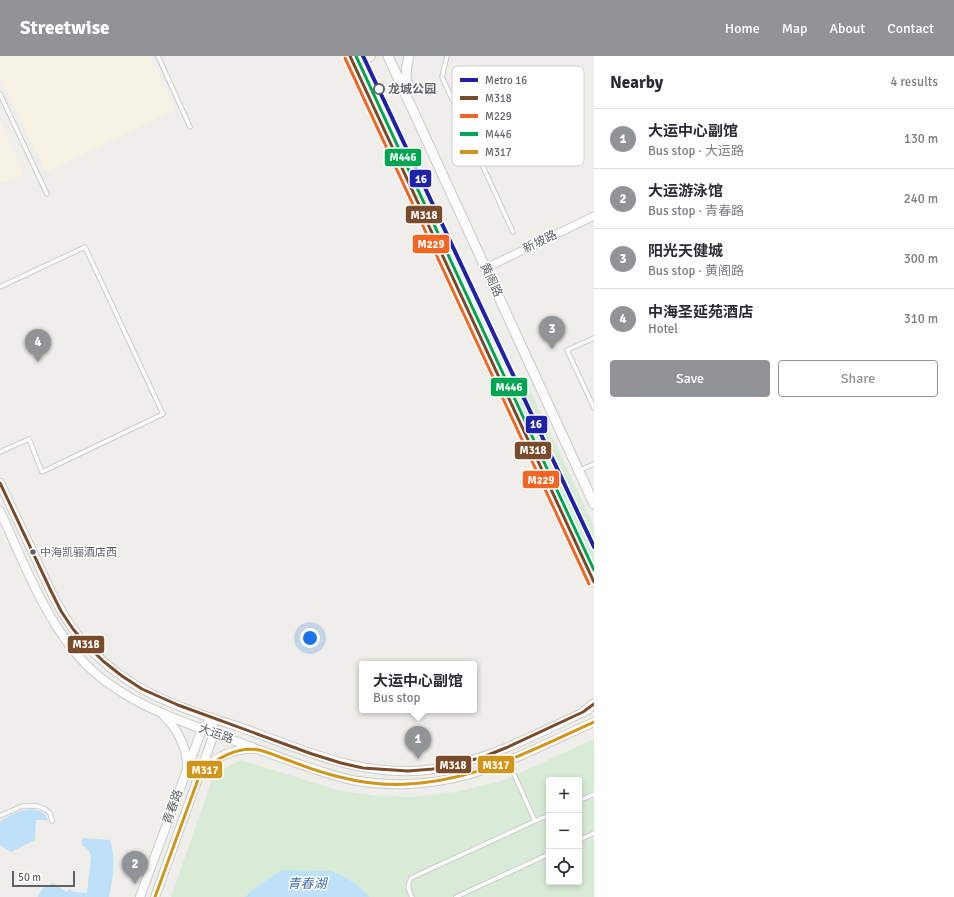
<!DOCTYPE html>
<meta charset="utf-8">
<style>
body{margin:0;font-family:Signika,"Noto Sans SC",sans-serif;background:#f2f2f3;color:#2b2b33}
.controls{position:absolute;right:12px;bottom:12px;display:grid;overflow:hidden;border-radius:4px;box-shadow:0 2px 6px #0003}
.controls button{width:36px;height:36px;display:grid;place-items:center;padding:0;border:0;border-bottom:1px solid #e1e1e2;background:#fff;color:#2b2b33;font:20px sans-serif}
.scale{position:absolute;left:12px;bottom:10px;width:63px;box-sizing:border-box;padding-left:4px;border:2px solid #5f6368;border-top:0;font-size:11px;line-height:14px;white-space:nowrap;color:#5f6368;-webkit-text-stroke:3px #fff;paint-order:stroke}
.you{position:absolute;left:310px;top:582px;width:14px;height:14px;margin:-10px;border:3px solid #fff;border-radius:50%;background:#1a73e8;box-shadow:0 0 0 6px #1a73e833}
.badge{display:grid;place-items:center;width:26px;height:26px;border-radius:50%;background:#919496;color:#fff;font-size:13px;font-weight:700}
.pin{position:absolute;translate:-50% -33px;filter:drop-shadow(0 1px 2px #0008)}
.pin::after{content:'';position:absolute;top:21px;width:14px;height:12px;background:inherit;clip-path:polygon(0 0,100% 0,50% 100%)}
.popup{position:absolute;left:359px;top:605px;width:118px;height:52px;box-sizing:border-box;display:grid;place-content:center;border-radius:4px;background:#fff;filter:drop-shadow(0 1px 3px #0005);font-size:13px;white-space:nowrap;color:#7c7c81}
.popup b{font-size:15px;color:#2b2b33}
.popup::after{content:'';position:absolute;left:50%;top:100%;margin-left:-8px;border:8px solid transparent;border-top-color:#fff}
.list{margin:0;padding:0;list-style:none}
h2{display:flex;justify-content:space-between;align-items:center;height:52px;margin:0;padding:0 16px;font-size:17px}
h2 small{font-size:13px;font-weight:400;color:#7c7c81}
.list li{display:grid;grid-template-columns:26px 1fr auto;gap:12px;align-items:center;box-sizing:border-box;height:60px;padding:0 16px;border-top:1px solid #e1e1e2}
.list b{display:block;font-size:15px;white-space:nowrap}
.list p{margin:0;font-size:13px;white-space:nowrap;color:#7c7c81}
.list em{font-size:13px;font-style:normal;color:#7c7c81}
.actions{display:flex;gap:8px;padding:12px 16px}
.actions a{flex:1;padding:9px 0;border:1px solid #919496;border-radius:4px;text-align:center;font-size:14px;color:#919496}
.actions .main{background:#919496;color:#fff}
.icon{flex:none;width:22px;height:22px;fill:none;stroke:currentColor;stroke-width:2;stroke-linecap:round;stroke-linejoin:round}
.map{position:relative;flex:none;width:594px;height:841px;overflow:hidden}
header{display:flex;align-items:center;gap:24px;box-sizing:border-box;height:56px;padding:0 20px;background:#919496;color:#fff}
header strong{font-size:19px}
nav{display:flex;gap:22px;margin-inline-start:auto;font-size:14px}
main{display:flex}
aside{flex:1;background:#fff}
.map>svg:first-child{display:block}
.commercial{fill:#f7f3e4}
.green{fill:#d8ebd6;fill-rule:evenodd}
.water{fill:#bfe0f9}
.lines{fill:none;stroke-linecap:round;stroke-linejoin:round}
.service-casing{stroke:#cbcccc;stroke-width:5.5}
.minor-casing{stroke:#cbcccc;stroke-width:9}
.tertiary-casing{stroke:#cbcccc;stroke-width:10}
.secondary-casing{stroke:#cacacb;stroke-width:11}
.primary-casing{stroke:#d7ceb8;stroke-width:12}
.service{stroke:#fdfcfc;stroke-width:3.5}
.minor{stroke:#fdfcfc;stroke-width:7}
.tertiary{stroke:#fdfcfc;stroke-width:8}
.secondary{stroke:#fdfcfc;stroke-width:9}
.primary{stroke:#f4f2e9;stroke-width:10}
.bus-1-casing{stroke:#fff;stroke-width:6}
.bus-2-casing{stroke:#fff;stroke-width:6}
.bus-3-casing{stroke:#fff;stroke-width:6}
.bus-4-casing{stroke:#fff;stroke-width:6}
.bus-1{stroke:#7a4b2a;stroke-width:3}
.bus-2{stroke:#f26522;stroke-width:3}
.bus-3{stroke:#00a651;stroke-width:3}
.bus-4{stroke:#d1951a;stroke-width:3}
.metro-1-casing{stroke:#fff;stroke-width:7}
.metro-1{stroke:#1e22aa;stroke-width:4}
.stop-dot{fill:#fff;stroke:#5f6368;stroke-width:2}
.bus-dot{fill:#5f6368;stroke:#fff;stroke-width:1.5}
.labels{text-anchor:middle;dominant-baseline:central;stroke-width:3;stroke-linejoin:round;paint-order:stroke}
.bus-label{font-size:11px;fill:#5f6368;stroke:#fff;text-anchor:start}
.stop-label{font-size:12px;font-weight:bold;fill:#5f6368;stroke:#fff;text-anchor:start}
.street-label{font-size:12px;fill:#5f6368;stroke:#fff}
.water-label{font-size:13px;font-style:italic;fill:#4174aa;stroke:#fff}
.key{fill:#fff;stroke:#cfd0d2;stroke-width:1}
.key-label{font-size:11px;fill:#5f6368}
.line-badge{stroke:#fff;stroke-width:1.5}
.badge-label{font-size:11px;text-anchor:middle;font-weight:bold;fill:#fff}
</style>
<header>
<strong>Streetwise</strong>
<nav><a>Home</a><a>Map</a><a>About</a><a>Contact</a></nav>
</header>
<main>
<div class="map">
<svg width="594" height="841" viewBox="0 0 594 841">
<rect width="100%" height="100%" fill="#efeeea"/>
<g class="commercial">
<polygon points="0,0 150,0 176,53 46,116 0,20"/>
<polygon points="0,66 24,118 0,128"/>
</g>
<g class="green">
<polygon points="529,332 594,470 594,510 514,338"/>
<path d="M594,683V841H171L214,718L241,704L337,734L378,740L416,741L455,736L502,725ZM549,724H579V826H549Z"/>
</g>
<g class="water">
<path d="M32,753C39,754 45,757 48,764H36L35,784L11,796L0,789V766C9,759 20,754 32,753Z"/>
<path d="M82,782L110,784C116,803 113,822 109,841H38L42,833L53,827L67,836L69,833L74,836L87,837L91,801C90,795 87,792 82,789Z"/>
<polygon points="282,814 330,815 343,820 357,829 370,841 245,841 252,834"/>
</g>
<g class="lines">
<defs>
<g id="service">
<polyline points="158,0 190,71"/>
<polyline points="447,0 442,21 513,176"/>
<polyline points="0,38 47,138"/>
<polyline points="0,231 85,191 163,358 42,416 29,383 0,396"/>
<polyline points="594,282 567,294 594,352"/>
<polyline points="580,414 594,408"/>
<polyline points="579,745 594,738"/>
<polyline points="0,760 22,750 37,750 45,753 50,757 52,765"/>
<polyline points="535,765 549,759"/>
<polyline points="579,784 594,777"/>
<path d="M412,841C408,834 407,829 411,822L535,765L508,705"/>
<polyline points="456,841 549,798"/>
</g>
<polyline id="minor" points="486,212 594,160"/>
<g id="tertiary">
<path d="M0,427C12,452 24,478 36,503C49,533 63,563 85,588C101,605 121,621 142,633C175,651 212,662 248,674C309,697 368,723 435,713C489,704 539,677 588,654"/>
<path d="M0,455C23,505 43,559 79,601C115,642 171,662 221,680C246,689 271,698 296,707C314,713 333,720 352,724C388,731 428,729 463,720C509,708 551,685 594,666"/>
<path d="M164,660C177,672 187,692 187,710"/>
<path d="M202,715C214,702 234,692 252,693"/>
<polyline points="140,841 202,673 212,662"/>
<polyline points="155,841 214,678 212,662"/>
</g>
<g id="secondary">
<polyline points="350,0 594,526"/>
<polyline points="388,0 594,448"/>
<path d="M407,34C405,22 406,11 409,0"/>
<polyline points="583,656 594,648"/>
</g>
<polyline id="primary" points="354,10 370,0"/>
</defs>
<use href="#service" class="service-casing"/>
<use href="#minor" class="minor-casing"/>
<use href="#tertiary" class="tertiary-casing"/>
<use href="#secondary" class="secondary-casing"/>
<use href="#primary" class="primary-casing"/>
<use href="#service" class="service"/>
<use href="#minor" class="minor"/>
<use href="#tertiary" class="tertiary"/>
<use href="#secondary" class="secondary"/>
<use href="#primary" class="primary"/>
<defs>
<g id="bus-1">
<polyline points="350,0 594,526"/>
<polyline points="0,427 51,535 61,555 73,573 86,588 103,605 122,620 142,633 178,649 312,698 341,707 363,712 408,715 433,713 457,708 483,701 508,691 583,656 594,648"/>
</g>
<polyline id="bus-2" points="345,2 589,528"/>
<polyline id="bus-3" points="356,0 594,514"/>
<path id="bus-4" d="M155,841L200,718C215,703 237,690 259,694C268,696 277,700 285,703C303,710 321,717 340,721C366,728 394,730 421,727C483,721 538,691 594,666"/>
</defs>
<use href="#bus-1" class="bus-1-casing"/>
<use href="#bus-2" class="bus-2-casing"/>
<use href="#bus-3" class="bus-3-casing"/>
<use href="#bus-4" class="bus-4-casing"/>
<use href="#bus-1" class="bus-1"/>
<use href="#bus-2" class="bus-2"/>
<use href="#bus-3" class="bus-3"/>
<use href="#bus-4" class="bus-4"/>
<defs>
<polyline id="metro-1" points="363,0 594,491"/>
</defs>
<use href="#metro-1" class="metro-1-casing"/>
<use href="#metro-1" class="metro-1"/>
</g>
<circle class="stop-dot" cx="379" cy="33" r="5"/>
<circle class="bus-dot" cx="33" cy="496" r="3.5"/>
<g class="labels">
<g class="bus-label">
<text x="40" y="496">中海凯骊酒店西</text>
</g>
<g class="stop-label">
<text x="388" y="33">龙城公园</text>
</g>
<g class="street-label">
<text transform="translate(540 186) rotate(-26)">新坡路</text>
<text transform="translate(491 224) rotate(65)">黄阁路</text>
<text transform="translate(216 678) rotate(20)">大运路</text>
<text transform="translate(173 751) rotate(-70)">青春路</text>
</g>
<g class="water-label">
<text x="307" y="828">青春湖</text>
</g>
</g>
<rect x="452" y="10" width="132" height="100" rx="6" class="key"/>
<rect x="460" y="22" width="18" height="4" fill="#1e22aa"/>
<rect x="460" y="40" width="18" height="4" fill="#7a4b2a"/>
<rect x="460" y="58" width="18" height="4" fill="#f26522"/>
<rect x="460" y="76" width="18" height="4" fill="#00a651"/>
<rect x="460" y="94" width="18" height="4" fill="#d1951a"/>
<g class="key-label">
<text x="485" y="28">Metro 16</text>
<text x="485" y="46">M318</text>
<text x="485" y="64">M229</text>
<text x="485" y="82">M446</text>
<text x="485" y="100">M317</text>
</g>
<g class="line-badge">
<rect x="384" y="92" width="38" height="19" rx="4" fill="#00a651"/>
<rect x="409" y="113" width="23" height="19" rx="4" fill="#1e22aa"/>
<rect x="405" y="149" width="38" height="19" rx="4" fill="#7a4b2a"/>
<rect x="412" y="178" width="38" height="20" rx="4" fill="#f26522"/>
<rect x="490" y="321" width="38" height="20" rx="4" fill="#00a651"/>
<rect x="525" y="359" width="23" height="19" rx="4" fill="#1e22aa"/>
<rect x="514" y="385" width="38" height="19" rx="4" fill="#7a4b2a"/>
<rect x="522" y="414" width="38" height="19" rx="4" fill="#f26522"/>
<rect x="67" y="579" width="38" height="19" rx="4" fill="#7a4b2a"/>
<rect x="435" y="699" width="37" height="19" rx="4" fill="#7a4b2a"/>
<rect x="477" y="699" width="38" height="19" rx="4" fill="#d1951a"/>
<rect x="186" y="704" width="37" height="19" rx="4" fill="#d1951a"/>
</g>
<g class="badge-label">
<text x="403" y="105">M446</text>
<text x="421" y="127">16</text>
<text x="424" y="163">M318</text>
<text x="431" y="192">M229</text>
<text x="509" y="335">M446</text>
<text x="536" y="372">16</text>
<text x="533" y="398">M318</text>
<text x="541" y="428">M229</text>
<text x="86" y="592">M318</text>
<text x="453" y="713">M318</text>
<text x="496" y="713">M317</text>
<text x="205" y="718">M317</text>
</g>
</svg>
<div class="controls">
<button>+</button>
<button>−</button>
<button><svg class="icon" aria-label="locate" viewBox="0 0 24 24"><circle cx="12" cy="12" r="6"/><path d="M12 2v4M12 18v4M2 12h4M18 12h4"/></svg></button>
</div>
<div class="scale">50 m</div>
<div class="you"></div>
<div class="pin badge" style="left:418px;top:703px">1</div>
<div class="popup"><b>大运中心副馆</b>Bus stop</div>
<div class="pin badge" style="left:135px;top:828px">2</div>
<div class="pin badge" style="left:552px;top:293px">3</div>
<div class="pin badge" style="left:38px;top:306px">4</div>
</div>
<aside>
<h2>Nearby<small>4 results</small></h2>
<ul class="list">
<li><span class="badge">1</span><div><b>大运中心副馆</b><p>Bus stop · 大运路</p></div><em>130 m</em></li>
<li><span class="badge">2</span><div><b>大运游泳馆</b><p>Bus stop · 青春路</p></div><em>240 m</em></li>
<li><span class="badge">3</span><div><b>阳光天健城</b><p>Bus stop · 黄阁路</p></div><em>300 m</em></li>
<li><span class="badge">4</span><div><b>中海圣延苑酒店</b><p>Hotel</p></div><em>310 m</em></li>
</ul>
<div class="actions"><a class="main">Save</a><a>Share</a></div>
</aside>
</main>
